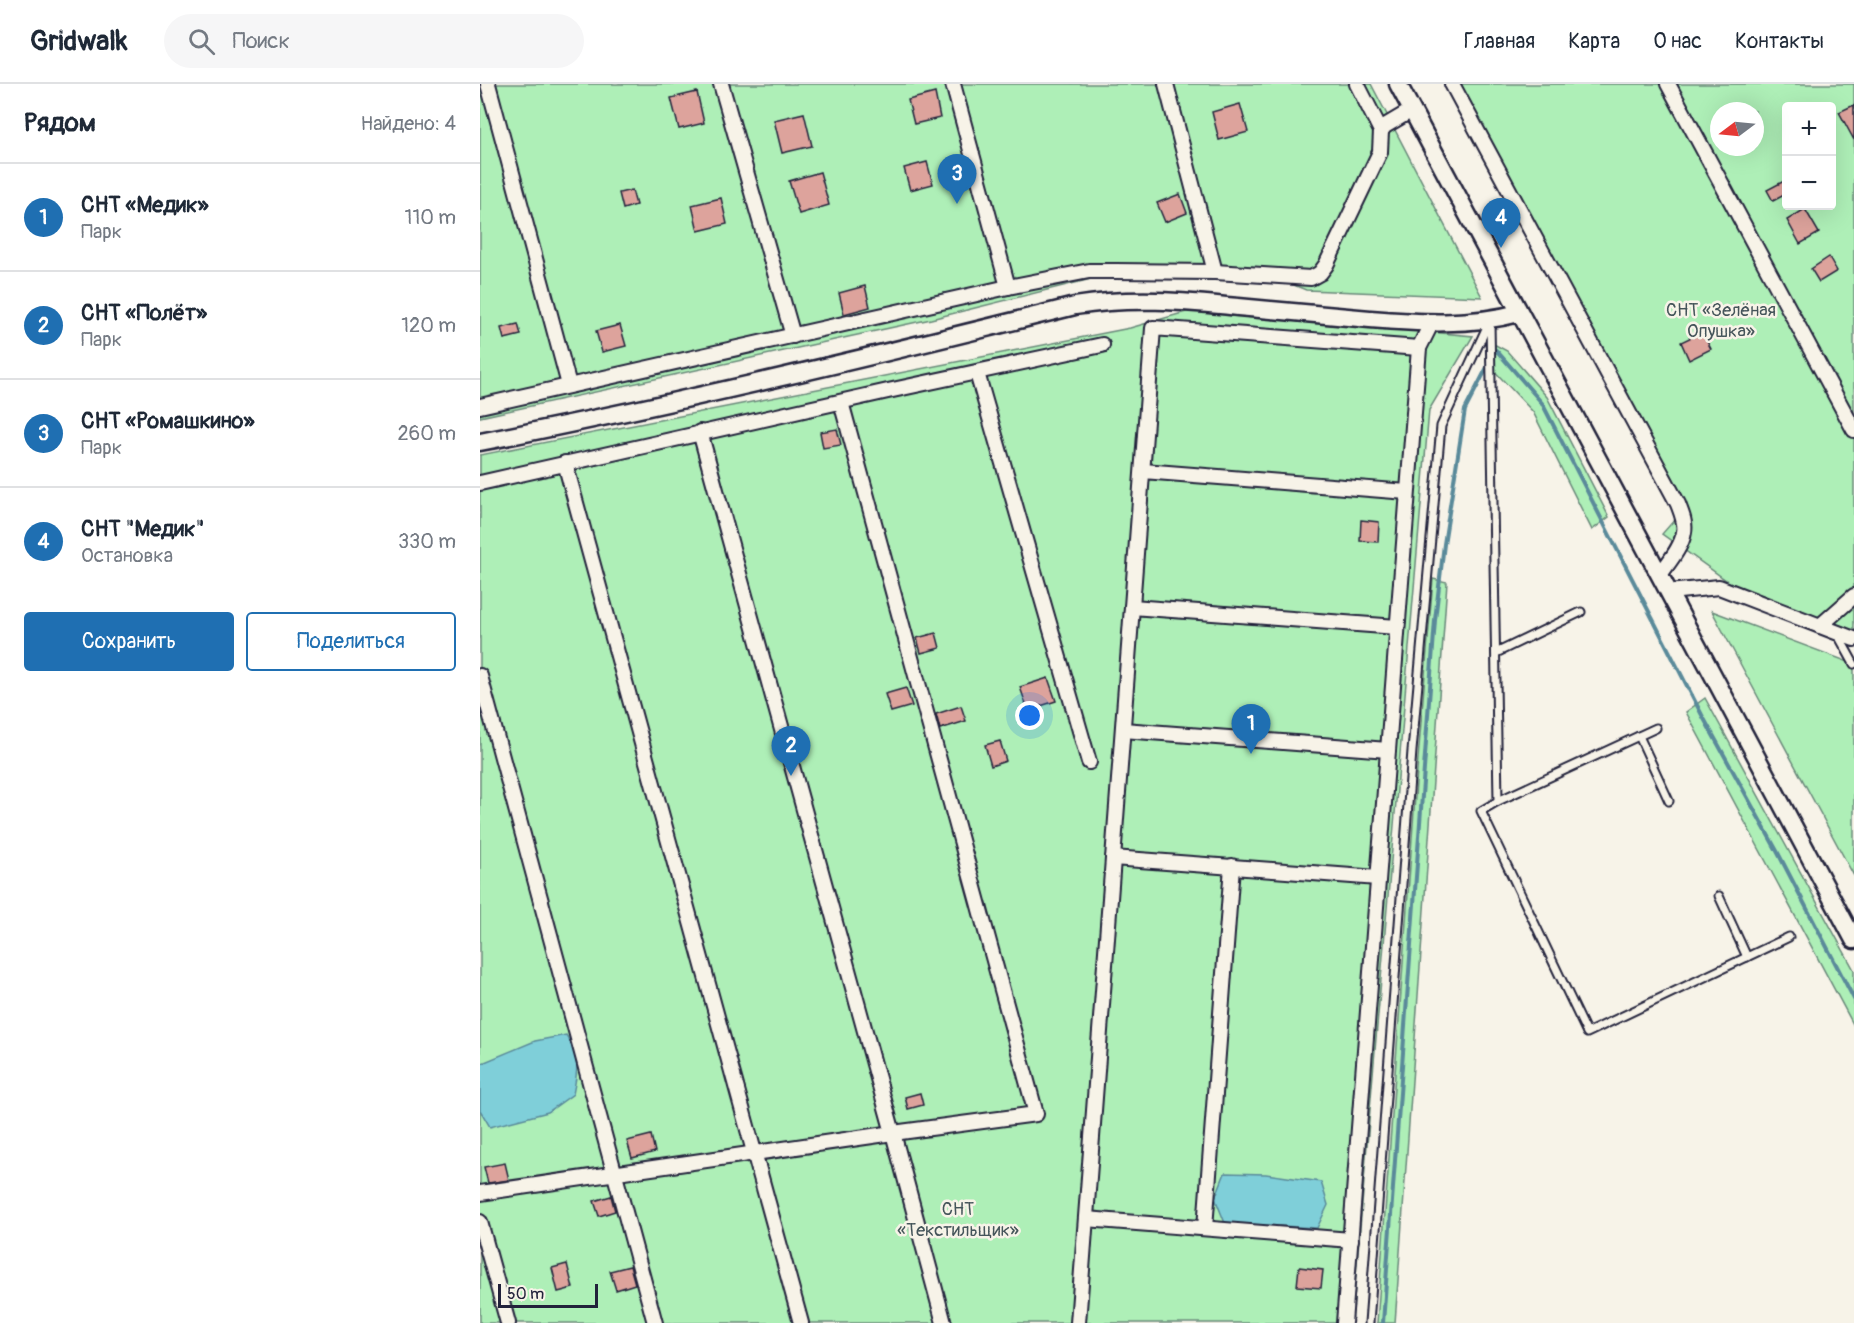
<!DOCTYPE html>
<html lang="ru">
<meta charset="utf-8">
<style>
body{margin:0;font-family:Pangolin,sans-serif;background:#f6f6f7;color:#1f2937}
.controls{position:absolute;right:18px;top:18px;display:grid;overflow:hidden;border-radius:6px;box-shadow:0 6px 24px #0002}
.controls button{width:54px;height:54px;display:grid;place-items:center;padding:0;border:0;border-bottom:2px solid #e0e1e3;background:#fff;color:#1f2937;font:30px sans-serif}
.compass{position:absolute;left:1230px;top:18px;width:54px;height:54px;border-radius:50%;background:#fff;box-shadow:0 6px 24px #0002;rotate:254deg}
.scale{position:absolute;left:18px;bottom:15px;width:100px;box-sizing:border-box;padding-left:6px;border:3px solid #22223b;border-top:0;font-size:16px;line-height:21px;white-space:nowrap;color:#22223b;-webkit-text-stroke:4px #f7f3e8;paint-order:stroke}
.you{position:absolute;left:550px;top:632px;width:21px;height:21px;margin:-15px;border:4px solid #fff;border-radius:50%;background:#1a73e8;box-shadow:0 0 0 9px #1a73e833}
.badge{display:grid;place-items:center;width:39px;height:39px;border-radius:50%;background:#1f6fb2;color:#fff;font-size:20px;font-weight:700}
.pin{position:absolute;translate:-50% -50px;filter:drop-shadow(0 2px 3px #0008)}
.pin::after{content:'';position:absolute;top:32px;width:21px;height:18px;background:inherit;clip-path:polygon(0 0,100% 0,50% 100%)}
.list{margin:0;padding:0;list-style:none}
h2{display:flex;justify-content:space-between;align-items:center;height:78px;margin:0;padding:0 24px;font-size:26px}
h2 small{font-size:20px;font-weight:400;color:#747a83}
.list li{display:grid;grid-template-columns:39px 1fr auto;gap:18px;align-items:center;box-sizing:border-box;height:108px;padding:0 24px;border-top:2px solid #e0e1e3}
.list b{display:block;font-size:22px;white-space:nowrap}
.list p{margin:0;font-size:20px;white-space:nowrap;color:#747a83}
.list em{font-size:20px;font-style:normal;color:#747a83}
.actions{display:flex;gap:12px;padding:18px 24px}
.actions a{flex:1;padding:14px 0;border:2px solid #1f6fb2;border-radius:6px;text-align:center;font-size:21px;color:#1f6fb2}
.actions .main{background:#1f6fb2;color:#fff}
.icon{flex:none;width:33px;height:33px;fill:none;stroke:currentColor;stroke-width:2;stroke-linecap:round;stroke-linejoin:round}
.map{position:relative;flex:none;width:1374px;height:1239px;overflow:hidden}
header{display:flex;align-items:center;gap:36px;box-sizing:border-box;height:84px;padding:0 30px;background:#fff;border-bottom:2px solid #e0e1e3}
header strong{font-size:28px}
nav{display:flex;gap:33px;margin-inline-start:auto;font-size:21px}
.search{width:420px;height:54px;background:#f6f6f7;display:flex;align-items:center;gap:15px;box-sizing:border-box;padding:0 21px;border-radius:33px;color:#747a83;font-size:22px}
main{display:flex}
aside{flex:1;background:#fff}
.map>svg:first-child{display:block}
.green{fill:#aeefb7;stroke:#688879;stroke-width:1.5;fill-rule:evenodd}
.water{fill:#7fcfd9;stroke:#5a8a9a;stroke-width:1.5}
.lines{fill:none;stroke-linecap:round;stroke-linejoin:round}
.stream{stroke:#5a8a9a;stroke-width:4}
.building{fill:#dda39c;stroke:#22223b;stroke-width:1.5}
.service-casing{stroke:#22223b;stroke-width:11}
.minor-casing{stroke:#22223b;stroke-width:18}
.tertiary-casing{stroke:#22223b;stroke-width:21}
.service{stroke:#f7f3e8;stroke-width:7}
.minor{stroke:#f7f3e8;stroke-width:14}
.tertiary{stroke:#f7f3e8;stroke-width:16}
.labels{text-anchor:middle;dominant-baseline:central;stroke-width:5;stroke-linejoin:round;paint-order:stroke}
.park-label{font-size:18px;fill:#45555a;stroke:#f7f3e8}
</style>
<header>
<strong>Gridwalk</strong>
<div class="search"><svg class="icon" aria-label="search" viewBox="0 0 24 24"><circle cx="10" cy="10" r="6"/><path d="M15 15l6 6"/></svg>Поиск</div>
<nav><a>Главная</a><a>Карта</a><a>О нас</a><a>Контакты</a></nav>
</header>
<main>
<aside>
<h2>Рядом<small>Найдено: 4</small></h2>
<ul class="list">
<li><span class="badge">1</span><div><b>СНТ «Медик»</b><p>Парк</p></div><em>110 m</em></li>
<li><span class="badge">2</span><div><b>СНТ «Полёт»</b><p>Парк</p></div><em>120 m</em></li>
<li><span class="badge">3</span><div><b>СНТ «Ромашкино»</b><p>Парк</p></div><em>260 m</em></li>
<li><span class="badge">4</span><div><b>СНТ &quot;Медик&quot;</b><p>Остановка</p></div><em>330 m</em></li>
</ul>
<div class="actions"><a class="main">Сохранить</a><a>Поделиться</a></div>
</aside>
<div class="map">
<svg width="1374" height="1239" viewBox="0 0 1374 1239">
<rect width="100%" height="100%" fill="#f7f3e8"/>
<filter id="ink" filterUnits="userSpaceOnUse"><feTurbulence type="fractalNoise" baseFrequency=".0167" numOctaves="2"/><feDisplacementMap in="SourceGraphic" scale="12" xChannelSelector="R" yChannelSelector="G"/><feConvolveMatrix kernelMatrix="1 2 1 2 8 2 1 2 1" color-interpolation-filters="sRGB"/></filter>
<g filter="url(#ink)">
<g class="green">
<polygon points="0,0 891,0 1002,213 826,206 804,197 615,194 451,235 0,333"/>
<path d="M964,0H1374V548L1253,501L1182,450L1197,433ZM1306,22H1352V122H1306ZM1239,27H1275V63H1239Z"/>
<polygon points="713,226 993,252 949,326 872,1239 0,1239 0,371 650,244"/>
<polygon points="1010,258 1027,267 1067,313 1129,433 1112,446 1053,328 1006,278"/>
<polygon points="953,495 967,498 915,1239 897,1239 936,699"/>
<polygon points="1232,527 1374,580 1374,792"/>
<polygon points="1225,614 1374,886 1374,942 1206,628"/>
</g>
<g class="water">
<path d="M86,951C100,971 98,987 93,1010L68,1028L10,1043L0,1026V980L55,957Z"/>
<polygon points="745,1089 786,1090 841,1098 848,1121 837,1144 745,1139 735,1114"/>
</g>
<g class="lines">
<polyline class="stream" points="903,1239 955,536 964,460 985,326 1016,266 1062,319 1222,631 1297,767 1374,915"/>
</g>
<g class="building">
<polygon points="217,8 224,39 199,45 191,14"/>
<polygon points="455,9 460,34 434,40 428,16"/>
<polygon points="760,20 768,48 739,56 732,28"/>
<polygon points="1374,21 1374,56 1359,28"/>
<polygon points="324,29 332,62 302,69 294,36"/>
<polygon points="447,78 453,100 430,106 424,84"/>
<polygon points="340,88 349,121 319,130 309,97"/>
<polygon points="1306,96 1306,110 1293,117 1287,106"/>
<polygon points="152,106 156,121 143,125 139,109"/>
<polygon points="700,110 707,129 685,138 677,119"/>
<polygon points="241,114 247,140 218,147 212,121"/>
<polygon points="1325,125 1339,149 1320,160 1307,136"/>
<polygon points="1349,173 1357,187 1339,198 1331,185"/>
<polygon points="385,202 390,223 364,230 359,209"/>
<polygon points="38,240 41,251 24,255 21,244"/>
<polygon points="140,241 146,262 122,268 116,247"/>
<polygon points="1222,248 1231,265 1209,276 1201,258"/>
<polygon points="357,345 361,361 343,364 340,348"/>
<polygon points="881,436 899,438 898,458 880,457"/>
<polygon points="456,549 460,564 441,569 437,554"/>
<polygon points="568,594 576,617 548,626 540,603"/>
<polygon points="426,604 432,622 411,628 405,610"/>
<polygon points="481,622 486,637 460,645 456,630"/>
<polygon points="520,657 526,677 511,682 505,661"/>
<polygon points="440,1009 443,1021 428,1025 425,1013"/>
<polygon points="171,1051 175,1068 152,1074 147,1057"/>
<polygon points="25,1079 29,1096 8,1099 4,1083"/>
<polygon points="131,1112 135,1127 119,1132 114,1117"/>
<polygon points="87,1180 93,1204 78,1208 72,1184"/>
<polygon points="150,1182 155,1200 136,1206 130,1187"/>
<polygon points="819,1183 843,1186 841,1204 817,1202"/>
</g>
<g class="lines">
<defs>
<g id="service">
<polyline points="1010,238 1018,717 1001,727 1107,949 1309,853"/>
<polyline points="1358,551 1374,580"/>
<polyline points="1016,569 1101,528"/>
<polyline points="1159,652 1189,717"/>
<polyline points="1018,717 1176,644"/>
<polyline points="1239,812 1267,873"/>
<polyline points="889,1239 932,667 961,342 1010,236"/>
</g>
<g id="minor">
<polyline points="8,0 89,301"/>
<polyline points="241,0 313,252"/>
<polyline points="473,0 528,203"/>
<polyline points="686,0 735,188"/>
<path d="M972,0L1198,420C1201,428 1206,439 1204,448C1202,463 1188,479 1180,491"/>
<polyline points="1188,0 1374,346"/>
<polyline points="901,47 905,42 932,26"/>
<polyline points="497,289 609,678"/>
<polyline points="0,322 528,203 609,187 635,187 735,188 831,194 840,189 846,181 900,68 901,47 877,0"/>
<polyline points="220,348 413,1049 464,1239"/>
<polyline points="85,379 321,1239"/>
<polyline points="663,387 927,408"/>
<polyline points="0,399 408,307 622,261"/>
<polyline points="1189,508 1239,503 1374,555"/>
<polyline points="652,523 917,543"/>
<polyline points="1340,542 1374,512"/>
<polyline points="0,592 175,1239"/>
<polyline points="643,646 908,666"/>
<polyline points="633,774 898,794"/>
<polyline points="0,1109 413,1049 556,1030 361,318"/>
<polyline points="606,1135 871,1156"/>
<polyline points="0,1138 28,1239"/>
<polyline points="725,1144 752,782"/>
<polyline points="598,1239 673,244 939,264"/>
<polyline points="864,1239 939,264 952,238"/>
</g>
<g id="tertiary">
<polyline points="918,0 1374,856"/>
<path d="M0,358C200,319 398,271 595,222C650,213 703,217 758,223C802,227 846,231 890,235C939,239 991,242 1039,229"/>
</g>
</defs>
<use href="#service" class="service-casing"/>
<use href="#minor" class="minor-casing"/>
<use href="#tertiary" class="tertiary-casing"/>
<use href="#service" class="service"/>
<use href="#minor" class="minor"/>
<use href="#tertiary" class="tertiary"/>
</g>
</g>
<g class="labels">
<g class="park-label">
<text x="1241" y="226">СНТ «Зелёная<tspan x="1241" dy="21">Опушка»</tspan></text>
<text x="478" y="1125">СНТ<tspan x="478" dy="21">«Текстильщик»</tspan></text>
</g>
</g>
</svg>
<div class="controls">
<button>+</button>
<button>−</button>
</div>
<svg class="compass" viewBox="-18 -18 36 36"><path d="M0-13l5 13h-10z" fill="#e53935"/><path d="M0 13l5-13h-10z" fill="#747a83"/></svg>
<div class="scale">50 m</div>
<div class="you"></div>
<div class="pin badge" style="left:771px;top:670px">1</div>
<div class="pin badge" style="left:311px;top:692px">2</div>
<div class="pin badge" style="left:477px;top:120px">3</div>
<div class="pin badge" style="left:1021px;top:164px">4</div>
</div>
</main>
